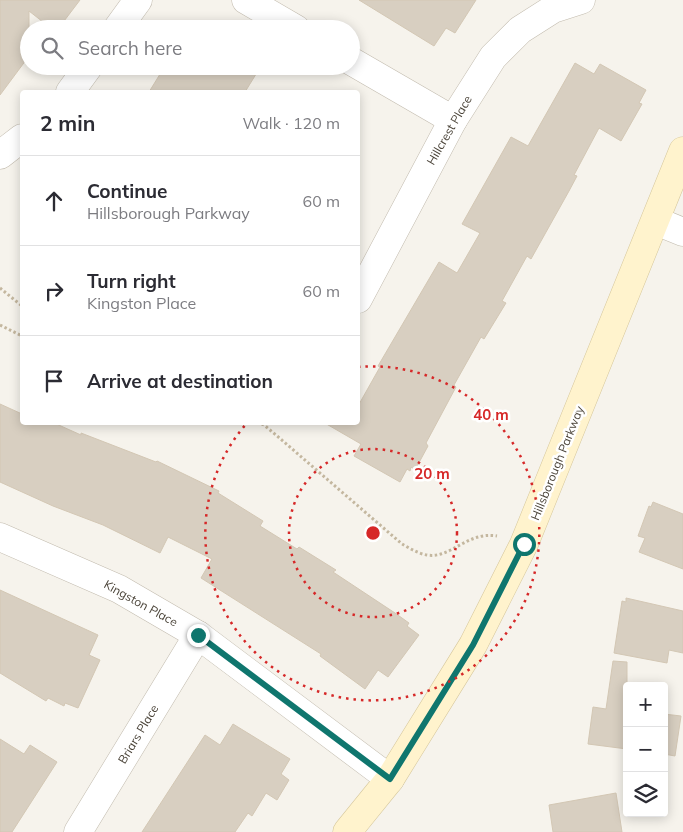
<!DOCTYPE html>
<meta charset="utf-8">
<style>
body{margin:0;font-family:Mulish,sans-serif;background:#f2f2f3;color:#2b2b33}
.controls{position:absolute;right:15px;bottom:15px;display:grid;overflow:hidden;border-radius:5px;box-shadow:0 2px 12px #0003}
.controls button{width:45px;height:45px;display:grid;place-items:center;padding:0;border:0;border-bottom:1px solid #e1e1e2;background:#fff;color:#2b2b33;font:25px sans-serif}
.stop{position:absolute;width:15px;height:15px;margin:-11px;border:4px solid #0f766e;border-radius:50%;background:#fff}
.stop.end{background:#0f766e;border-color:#fff;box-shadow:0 1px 5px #0008}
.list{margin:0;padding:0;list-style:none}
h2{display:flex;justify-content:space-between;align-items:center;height:65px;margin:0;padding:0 20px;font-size:21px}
h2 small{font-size:16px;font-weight:400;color:#7c7c81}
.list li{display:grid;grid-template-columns:32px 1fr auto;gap:15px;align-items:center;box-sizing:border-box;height:90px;padding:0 20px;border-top:1px solid #e1e1e2}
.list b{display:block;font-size:19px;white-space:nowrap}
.list p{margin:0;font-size:16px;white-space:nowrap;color:#7c7c81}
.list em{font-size:16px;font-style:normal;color:#7c7c81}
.icon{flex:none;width:28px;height:28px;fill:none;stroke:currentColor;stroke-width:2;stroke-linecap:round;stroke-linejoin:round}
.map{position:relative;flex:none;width:683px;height:832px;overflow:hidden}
.search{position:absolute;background:#fff;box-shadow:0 2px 12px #0003;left:20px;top:20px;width:340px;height:55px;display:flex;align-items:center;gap:12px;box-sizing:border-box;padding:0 18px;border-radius:28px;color:#7c7c81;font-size:19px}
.panel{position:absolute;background:#fff;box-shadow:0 2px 12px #0003;left:20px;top:90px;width:340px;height:335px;border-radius:5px}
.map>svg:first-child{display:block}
.building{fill:#d8cfc1;stroke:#d3c7b4}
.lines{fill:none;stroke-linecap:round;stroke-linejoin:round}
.street-casing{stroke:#c2bbae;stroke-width:29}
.secondary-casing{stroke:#d6c79b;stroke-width:29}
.path{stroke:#c4b79f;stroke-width:3;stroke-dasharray:2.5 2.5;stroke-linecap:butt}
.street{stroke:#fff;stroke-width:28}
.secondary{stroke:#fff3cd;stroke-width:28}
.route{stroke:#0f766e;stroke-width:6}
.ring{fill:none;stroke:#d62828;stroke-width:2.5;stroke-dasharray:2.5 5}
.labels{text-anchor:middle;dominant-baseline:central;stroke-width:5;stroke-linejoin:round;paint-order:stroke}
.street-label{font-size:12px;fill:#4b4439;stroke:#fff}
.centre{fill:#d62828;stroke:#fff;stroke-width:2.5}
.ring-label{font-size:15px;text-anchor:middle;font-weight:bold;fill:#d62828;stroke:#fff;stroke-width:5;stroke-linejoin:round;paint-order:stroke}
</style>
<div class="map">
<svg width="683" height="832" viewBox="0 0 683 832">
<rect width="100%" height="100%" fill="#f6f3ec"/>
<g class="building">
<polygon points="0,0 80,0 58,29 52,29 29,11 29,56 0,95"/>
<polygon points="359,0 476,0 455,33 446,28 434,46"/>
<polygon points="575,63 594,74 600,64 646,90 639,103 642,104 621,141 599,128 574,175 577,176 569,191 531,259 527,256 502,301 506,303 484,339 481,337 454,385 456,387 426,443 428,446 415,470 411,467 410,471 407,469 400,482 354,456 361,444 323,422 358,422 358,406 380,367 378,366 439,262 457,273 480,233 462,224 511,137 528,146"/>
<polygon points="165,66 261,66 245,92 149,92"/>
<polygon points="0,404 22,414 22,422 52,422 81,435 81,433 156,462 157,461 219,491 218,493 263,521 260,526 297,549 299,547 336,570 333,572 395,613 409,623 407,626 419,635 388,677 378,670 365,689 320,656 321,654 201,578 212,559 168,537 160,553 103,525 53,506 0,482"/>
<polygon points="653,502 683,514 683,569 639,552 645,538 638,536 649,506 651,507"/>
<polygon points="0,590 98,635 89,655 100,660 78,708 65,703 64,706 48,698 46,701 0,673"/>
<polygon points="626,598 683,611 683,653 669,650 667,663 614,653 622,601 626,602"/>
<polygon points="613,661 627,662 627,749 588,744 593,707 606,709"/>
<polygon points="664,714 681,716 675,756 664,754"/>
<polygon points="233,724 290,759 281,774 289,780 277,800 266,793 252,816 248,813 235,832 142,832 205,735 220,745"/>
<polygon points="0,739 24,754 30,745 57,762 12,832 0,832"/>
<polygon points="616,793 622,832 553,832 549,805"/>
</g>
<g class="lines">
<defs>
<g id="street">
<polyline points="246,0 296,29"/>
<polyline points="117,29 138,0"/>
<polyline points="351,61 453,120"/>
<polyline points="70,92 89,66"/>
<polyline points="0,155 22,138"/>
<polyline points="656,221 683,232"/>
<polyline points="358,299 453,120 493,57 520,30 553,9 581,0"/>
<polyline points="0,537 119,589 198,635 390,779"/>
<polyline points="78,832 198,635"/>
</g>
<polyline id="secondary" points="347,832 390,779 473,645 524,544 683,151"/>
</defs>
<use href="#street" class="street-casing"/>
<use href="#secondary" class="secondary-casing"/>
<g class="path">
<polyline points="0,288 22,306"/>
<polyline points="0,325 22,336"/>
<path d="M257,422L264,425L276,435L402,544C409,548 419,554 427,555C451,559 467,531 497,536"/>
</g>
<use href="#street" class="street"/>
<use href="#secondary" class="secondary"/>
</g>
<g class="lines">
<polyline class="route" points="198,635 390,779 473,645 524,544"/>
</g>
<g class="ring">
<circle cx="373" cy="533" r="84"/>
<path d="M358 367A167 167 0 1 1 247 423"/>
</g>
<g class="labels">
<g class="street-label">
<text transform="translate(449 130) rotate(-60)">Hillcrest Place</text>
<text transform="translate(557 463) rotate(-68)">Hillsborough Parkway</text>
<text transform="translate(141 603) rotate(29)">Kingston Place</text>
<text transform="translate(138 734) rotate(-59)">Briars Place</text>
</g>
</g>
<circle cx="373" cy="533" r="8" class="centre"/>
<g class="ring-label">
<text x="491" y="420">40 m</text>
<text x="432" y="479">20 m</text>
</g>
</svg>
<div class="controls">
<button>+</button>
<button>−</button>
<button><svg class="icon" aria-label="layers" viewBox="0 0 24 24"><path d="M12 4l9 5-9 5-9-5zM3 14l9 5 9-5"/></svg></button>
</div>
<div class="stop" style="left:524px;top:544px"></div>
<div class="stop end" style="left:198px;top:635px"></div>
<div class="search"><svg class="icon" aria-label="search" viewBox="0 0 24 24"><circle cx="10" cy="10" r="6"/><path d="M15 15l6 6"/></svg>Search here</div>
<section class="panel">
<h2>2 min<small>Walk · 120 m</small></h2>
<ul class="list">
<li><svg class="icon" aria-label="ahead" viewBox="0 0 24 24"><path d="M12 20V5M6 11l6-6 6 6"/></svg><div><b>Continue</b><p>Hillsborough Parkway</p></div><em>60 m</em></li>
<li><svg class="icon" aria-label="right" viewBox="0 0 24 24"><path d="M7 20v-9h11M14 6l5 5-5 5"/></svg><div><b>Turn right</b><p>Kingston Place</p></div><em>60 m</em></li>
<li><svg class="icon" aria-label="arrive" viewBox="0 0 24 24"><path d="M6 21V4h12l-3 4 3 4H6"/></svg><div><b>Arrive at destination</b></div></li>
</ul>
</section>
</div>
